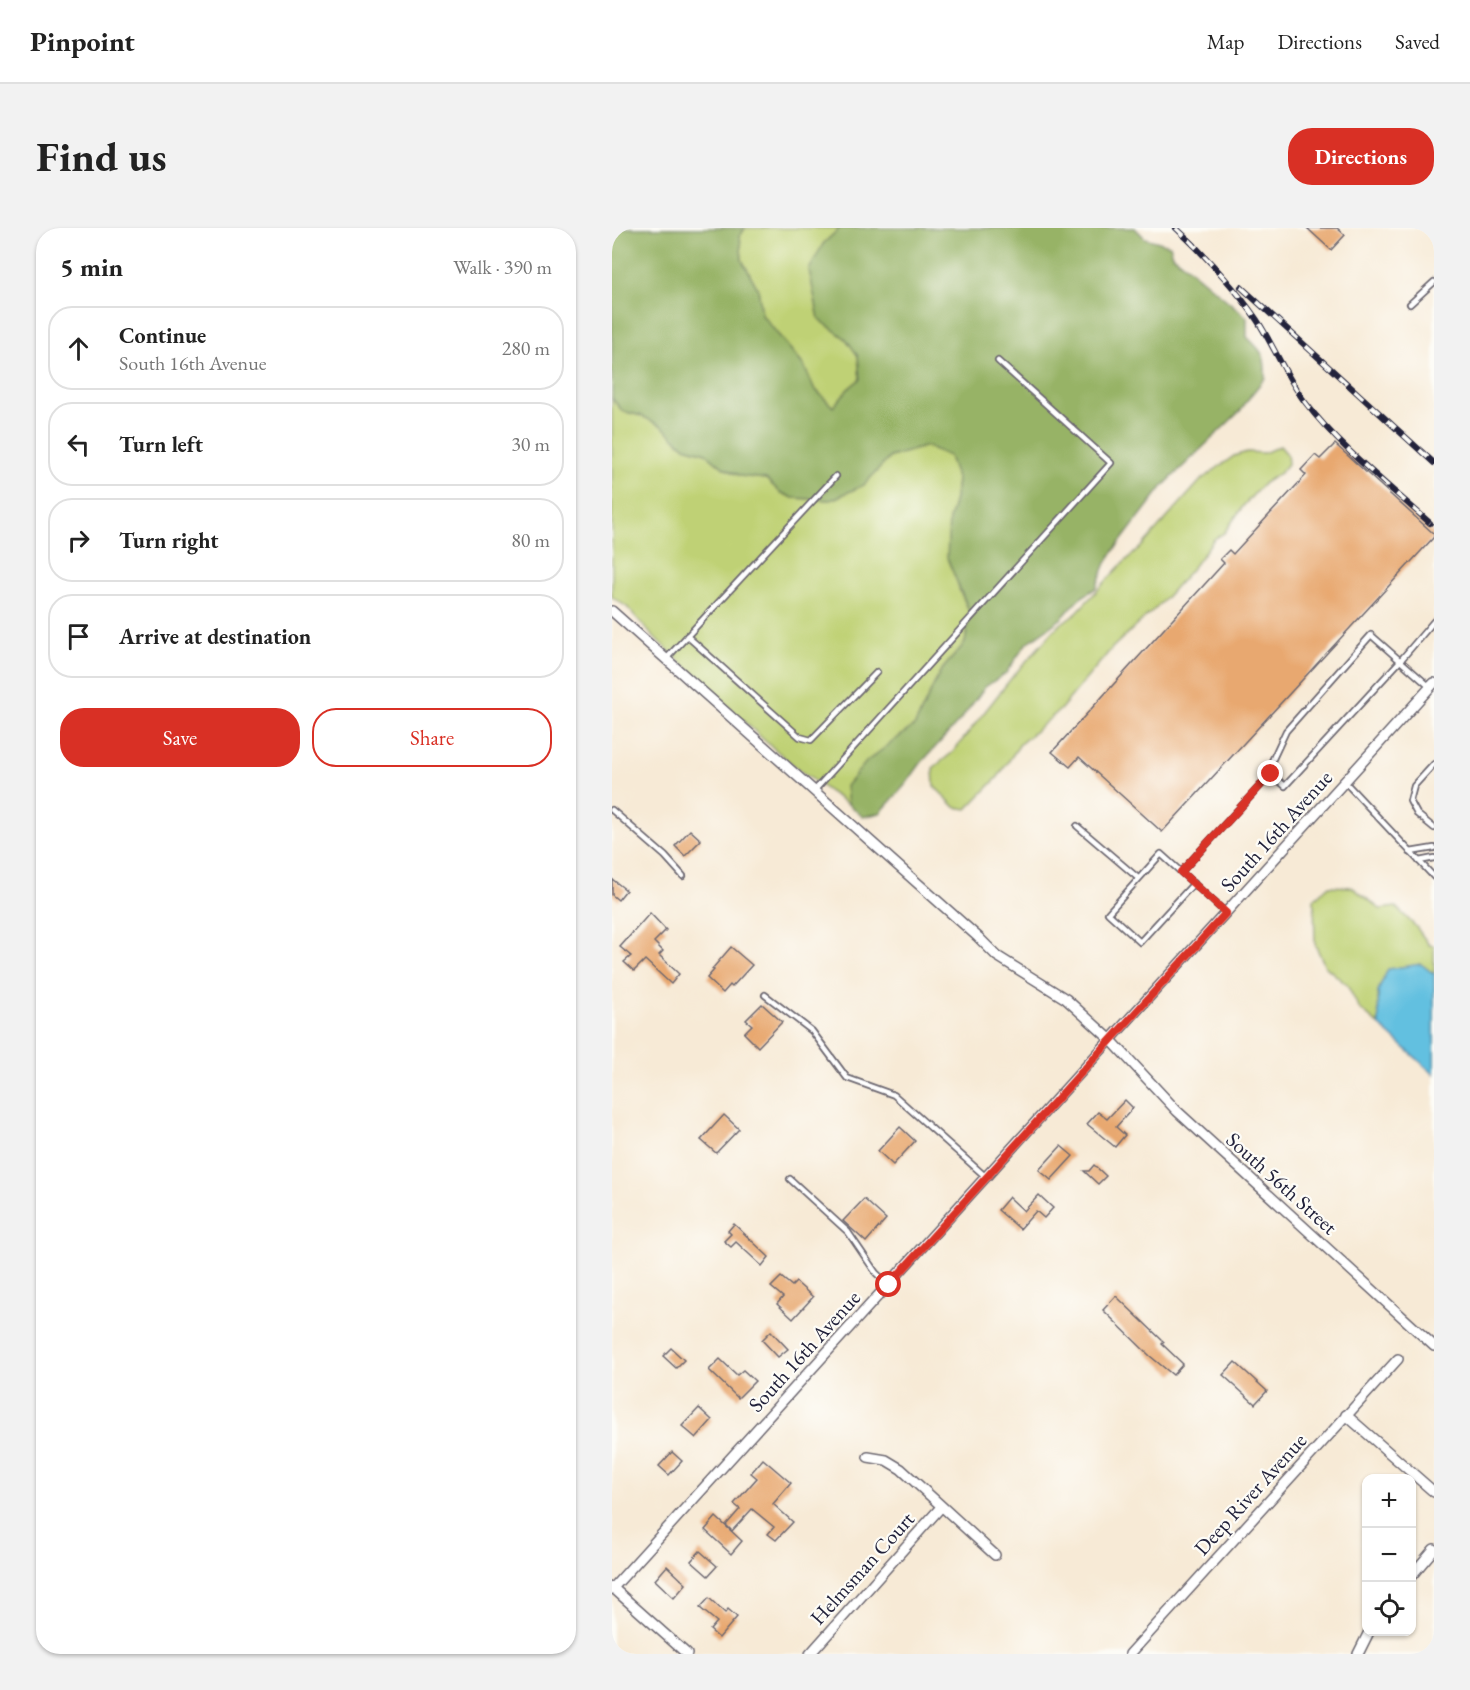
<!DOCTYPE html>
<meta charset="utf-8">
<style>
body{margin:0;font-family:"EB Garamond",serif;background:#f2f2f2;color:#222}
.controls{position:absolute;right:18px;bottom:18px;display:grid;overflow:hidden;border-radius:12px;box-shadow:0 2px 4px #0004}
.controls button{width:54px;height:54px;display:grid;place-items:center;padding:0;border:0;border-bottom:2px solid #e0e0e0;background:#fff;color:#222;font:30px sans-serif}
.stop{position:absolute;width:18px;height:18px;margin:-14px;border:4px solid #d93025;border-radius:50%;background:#fff}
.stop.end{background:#d93025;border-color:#fff;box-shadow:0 2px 6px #0008}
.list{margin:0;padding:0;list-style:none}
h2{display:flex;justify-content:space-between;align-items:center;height:78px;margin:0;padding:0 24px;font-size:26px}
h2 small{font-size:20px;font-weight:400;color:#767676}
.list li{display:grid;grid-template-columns:39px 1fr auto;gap:18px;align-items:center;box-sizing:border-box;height:84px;margin:0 12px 12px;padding:0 12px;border:2px solid #e0e0e0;border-radius:24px}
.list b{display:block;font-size:22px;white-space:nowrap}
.list p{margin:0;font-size:20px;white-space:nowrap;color:#767676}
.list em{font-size:20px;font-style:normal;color:#767676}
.actions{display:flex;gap:12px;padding:18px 24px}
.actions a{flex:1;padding:14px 0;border:2px solid #d93025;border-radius:24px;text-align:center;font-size:21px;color:#d93025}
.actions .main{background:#d93025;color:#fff}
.icon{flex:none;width:33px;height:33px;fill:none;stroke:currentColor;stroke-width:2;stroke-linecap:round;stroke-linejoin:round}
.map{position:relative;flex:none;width:822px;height:1426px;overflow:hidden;border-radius:24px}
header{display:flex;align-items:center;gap:36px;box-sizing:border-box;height:84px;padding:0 30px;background:#fff;border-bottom:2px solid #e0e0e0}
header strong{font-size:28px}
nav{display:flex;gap:33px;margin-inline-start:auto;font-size:21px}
.intro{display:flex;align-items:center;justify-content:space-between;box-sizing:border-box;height:144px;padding:0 36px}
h1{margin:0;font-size:42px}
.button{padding:15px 27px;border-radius:24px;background:#d93025;color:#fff;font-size:21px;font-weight:700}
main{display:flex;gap:36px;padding:0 36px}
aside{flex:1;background:#fff;border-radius:24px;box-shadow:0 2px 4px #0004}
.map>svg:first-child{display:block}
.green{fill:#bfd174;stroke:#707a58;stroke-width:1.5}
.forest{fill:#97b366;stroke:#5c6a50;stroke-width:1.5}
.water{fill:#62c0e0;stroke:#42718e;stroke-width:1.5}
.building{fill:#e8a870}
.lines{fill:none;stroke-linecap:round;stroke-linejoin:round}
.service-casing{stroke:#6d6871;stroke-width:8}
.minor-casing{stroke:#6d6871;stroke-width:12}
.service{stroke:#fff;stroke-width:4.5}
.minor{stroke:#fff;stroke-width:9}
.rail-casing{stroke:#22223b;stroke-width:6}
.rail{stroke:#fdfcf7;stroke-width:4;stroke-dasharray:11;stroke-linecap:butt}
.route{stroke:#d93025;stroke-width:8}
.labels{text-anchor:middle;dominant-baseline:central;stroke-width:4.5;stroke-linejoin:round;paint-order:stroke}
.street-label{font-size:21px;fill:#22223b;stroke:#fdfcf7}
</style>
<header>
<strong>Pinpoint</strong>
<nav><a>Map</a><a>Directions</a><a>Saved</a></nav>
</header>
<div class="intro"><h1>Find us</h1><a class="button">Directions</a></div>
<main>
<aside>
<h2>5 min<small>Walk · 390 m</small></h2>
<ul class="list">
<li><svg class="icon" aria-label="ahead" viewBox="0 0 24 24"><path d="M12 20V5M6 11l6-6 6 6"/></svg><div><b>Continue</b><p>South 16th Avenue</p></div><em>280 m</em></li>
<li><svg class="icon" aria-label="left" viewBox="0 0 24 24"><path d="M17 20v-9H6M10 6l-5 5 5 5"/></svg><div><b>Turn left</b></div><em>30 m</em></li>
<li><svg class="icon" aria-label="right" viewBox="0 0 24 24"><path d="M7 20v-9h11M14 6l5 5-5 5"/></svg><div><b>Turn right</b></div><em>80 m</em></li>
<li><svg class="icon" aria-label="arrive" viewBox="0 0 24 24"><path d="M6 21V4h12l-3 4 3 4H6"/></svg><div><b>Arrive at destination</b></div></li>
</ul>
<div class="actions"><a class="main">Save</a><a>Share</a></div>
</aside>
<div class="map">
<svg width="822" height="1426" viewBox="0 0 822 1426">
<rect width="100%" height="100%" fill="#fdfcf7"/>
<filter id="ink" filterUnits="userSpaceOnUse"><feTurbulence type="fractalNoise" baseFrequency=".0167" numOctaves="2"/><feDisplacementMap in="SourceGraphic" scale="12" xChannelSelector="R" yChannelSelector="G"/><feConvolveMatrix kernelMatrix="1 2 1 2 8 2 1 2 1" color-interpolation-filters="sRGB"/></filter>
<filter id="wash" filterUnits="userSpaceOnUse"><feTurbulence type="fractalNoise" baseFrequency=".008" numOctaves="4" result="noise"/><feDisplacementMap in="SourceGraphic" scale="24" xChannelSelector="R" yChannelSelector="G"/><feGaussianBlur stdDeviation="1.35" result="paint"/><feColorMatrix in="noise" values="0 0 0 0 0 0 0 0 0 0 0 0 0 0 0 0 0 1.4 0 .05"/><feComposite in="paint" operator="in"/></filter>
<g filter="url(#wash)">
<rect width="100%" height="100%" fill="#f7ead6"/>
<g class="green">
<polygon points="133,0 228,0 211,16 207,91 234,111 246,127 248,151 236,161 221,179 202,160 192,138 150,87 146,61 130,32 128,8"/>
<polygon points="0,170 10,183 30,188 50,198 73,219 94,225 112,240 128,248 154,251 168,264 181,270 219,272 252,257 278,229 315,218 337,228 345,251 343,271 337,292 347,361 358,385 353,415 328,444 303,497 282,514 235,558 236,576 216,563 190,544 153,513 41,408 15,379 0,369"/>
<polygon points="668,218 675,226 676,236 668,245 652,255 632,277 612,305 602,311 582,338 550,374 501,419 448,482 408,516 386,549 355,581 343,579 322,558 321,540 341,524 401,448 446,398 465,384 507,339 530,318 590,251 622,228 635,224 652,225"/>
<polygon points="717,658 740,659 768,681 784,679 805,700 817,717 822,718 822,746 808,736 766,763 767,797 747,780 735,757 713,738 703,716 702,671"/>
</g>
<path class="forest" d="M0,0H133L128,8L130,32L146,61L150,87L192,138L202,160L221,179L236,161L248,151L246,128L234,111L207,91L197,42L211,16L228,0H523L533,10L558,17L561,27L635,89V109C651,124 654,128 653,150L639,167L628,183L551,258L503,321L494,335L484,360L467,371L450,390L414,416L394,445L373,459L349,491L309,535L294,556L268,585L251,589L236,576L234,558L255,533L303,497L328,444L353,415L358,385L335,330L337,292L343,271L345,251L337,228L315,218L278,229L252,257L219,272L181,270L168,264L154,251L129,248L112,240L94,225L73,219L50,198L30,188L10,183L0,170Z"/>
<polygon class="water" points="809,736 822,746 822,846 767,797 766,763 776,741"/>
<g id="blocks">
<g class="building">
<polygon points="695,0 725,0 733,7 719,22"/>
<polygon points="723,216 822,306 822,309 550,604 467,529 458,539 440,524 612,335 608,331 617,322 621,326 694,247 689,242 703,227 708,231"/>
<polygon points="78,602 89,612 73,628 63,618"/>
<polygon points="0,651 14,662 6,672 0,667"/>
<polygon points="38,685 54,702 42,714 51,723 47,727 67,746 59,756 33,732 22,743 12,734 19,728 8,719"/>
<polygon points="119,719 140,737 120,759 118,757 111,765 95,750 102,742 100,741"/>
<polygon points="150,776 170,794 146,819 132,805 140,797 134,792"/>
<polygon points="513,872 521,880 504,899 513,907 503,919 475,896 486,884 495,891"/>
<polygon points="112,887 127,901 104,925 89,912"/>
<polygon points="288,899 303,913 281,937 266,923"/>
<polygon points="449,918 461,928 439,952 427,942"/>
<polygon points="482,937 494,948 486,956 472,943 477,943"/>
<polygon points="427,967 441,980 432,990 424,983 408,1001 386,982 397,969 412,983"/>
<polygon points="252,971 274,991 254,1014 231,993"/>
<polygon points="122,996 157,1029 150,1038 124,1014 119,1019 112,1013 119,1006 116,1003"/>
<polygon points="169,1049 180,1058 184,1054 201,1069 181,1091 165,1076 171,1069 159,1059"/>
<polygon points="504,1068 552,1114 550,1116 571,1136 561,1147 538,1128 491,1082"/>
<polygon points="159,1103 176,1121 166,1129 150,1112"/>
<polygon points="59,1120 72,1132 64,1140 51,1128"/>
<polygon points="108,1131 125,1147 131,1142 143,1153 126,1170 97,1142"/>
<polygon points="623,1134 655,1163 643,1176 611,1147"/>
<polygon points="87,1180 100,1192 84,1210 70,1198"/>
<polygon points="60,1224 70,1233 57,1247 47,1238"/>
<polygon points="151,1231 179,1255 161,1276 181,1294 164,1312 156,1306 162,1299 140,1281 120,1303 114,1297 128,1281 122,1276 145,1250 139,1245"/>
<polygon points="104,1289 130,1313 119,1326 93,1302"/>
<polygon points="88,1323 105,1338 96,1348 79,1333"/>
<polygon points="55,1338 74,1356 62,1370 43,1352"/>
<polygon points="97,1370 113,1385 116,1381 125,1389 107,1410 98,1402 105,1394 88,1380"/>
</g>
</g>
</g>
<g filter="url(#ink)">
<use href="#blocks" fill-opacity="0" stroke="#6d6871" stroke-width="1.5"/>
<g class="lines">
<defs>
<g id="service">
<polyline points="798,76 822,54"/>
<polyline points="75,408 188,509 199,512 265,444"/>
<polyline points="54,431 224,248"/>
<polyline points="822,536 802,558 798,573 805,586 822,600"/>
<polyline points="659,546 673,558 788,433 822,393"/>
<polyline points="733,554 822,649"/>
<polyline points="202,563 499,235 386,133"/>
<polyline points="0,582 53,628 71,648"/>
<polyline points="465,598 526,650"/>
<polyline points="798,624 822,620"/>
<polyline points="807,633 822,630"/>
<polyline points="569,644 549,626 496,685 528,714 582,655"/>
<polyline points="614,685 569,644 659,546 659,535 674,503 759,407 818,459"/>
<polyline points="153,767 200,803 235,850 282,867 374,949"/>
<polyline points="178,951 236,1004 264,1045 277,1057"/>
</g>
<g id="minor">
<polyline points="0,383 366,709 385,728 454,771 499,812 565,883 822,1118"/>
<polyline points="734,1187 822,1264"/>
<polyline points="256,1229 274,1232 289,1241 383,1327"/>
<polyline points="800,1347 822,1321"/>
<polyline points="0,1359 75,1426"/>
<polyline points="0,1361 822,455"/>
<polyline points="198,1426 329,1279"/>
<polyline points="518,1426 786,1131"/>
<polyline points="746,1426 757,1404"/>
</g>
</defs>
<use href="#service" class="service-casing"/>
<use href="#minor" class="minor-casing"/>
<use href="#service" class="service"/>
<use href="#minor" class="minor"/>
<defs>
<g id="rail">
<polyline points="564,0 582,17"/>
<path d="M577,12C601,37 625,62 645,92C662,118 674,149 693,174C727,219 777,258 818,295"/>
<polyline points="629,59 822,235"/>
</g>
</defs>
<use href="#rail" class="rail-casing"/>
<use href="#rail" class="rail"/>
</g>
</g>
<g class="lines" filter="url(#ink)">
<polyline class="route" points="277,1057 614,685 569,644 659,546"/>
</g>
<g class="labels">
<g class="street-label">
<text transform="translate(664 603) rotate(-48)">South 16th Avenue</text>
<text transform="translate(670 955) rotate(42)">South 56th Street</text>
<text transform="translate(192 1123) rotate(-48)">South 16th Avenue</text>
<text transform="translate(638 1266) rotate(-48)">Deep River Avenue</text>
<text transform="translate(250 1340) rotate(-48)">Helmsman Court</text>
</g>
</g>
</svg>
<div class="controls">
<button>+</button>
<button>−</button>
<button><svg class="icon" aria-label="locate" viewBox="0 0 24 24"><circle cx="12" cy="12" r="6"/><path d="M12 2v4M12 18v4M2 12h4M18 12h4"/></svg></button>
</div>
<div class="stop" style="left:277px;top:1057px"></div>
<div class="stop end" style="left:659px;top:546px"></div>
</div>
</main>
